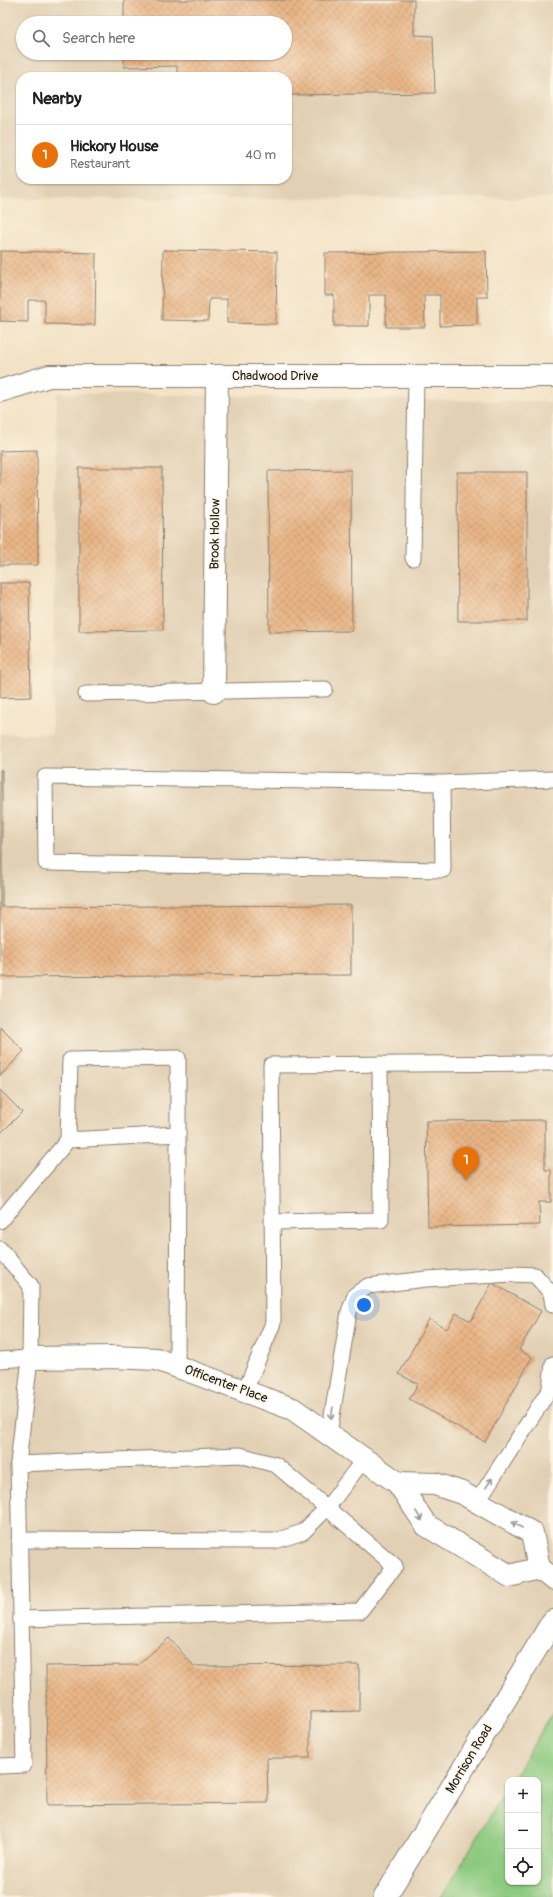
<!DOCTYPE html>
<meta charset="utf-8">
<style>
body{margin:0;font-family:Pangolin,sans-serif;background:#f6f6f6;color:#202124}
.controls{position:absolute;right:12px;bottom:12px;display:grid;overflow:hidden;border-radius:8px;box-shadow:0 1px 3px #0004}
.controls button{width:36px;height:36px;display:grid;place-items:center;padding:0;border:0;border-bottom:1px solid #e0e0e0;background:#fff;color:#202124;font:20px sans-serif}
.you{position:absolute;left:364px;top:1305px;width:14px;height:14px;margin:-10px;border:3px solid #fff;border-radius:50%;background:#1a73e8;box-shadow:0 0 0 6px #1a73e833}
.badge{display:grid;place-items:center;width:26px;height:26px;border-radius:50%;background:#c8321e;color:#fff;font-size:13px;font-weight:700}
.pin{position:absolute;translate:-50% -33px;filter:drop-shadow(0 1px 2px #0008)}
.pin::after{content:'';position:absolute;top:21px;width:14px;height:12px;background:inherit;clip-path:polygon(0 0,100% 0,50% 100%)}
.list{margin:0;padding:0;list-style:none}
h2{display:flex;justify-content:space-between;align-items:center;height:52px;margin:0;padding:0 16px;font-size:17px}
h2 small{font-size:13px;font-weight:400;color:#757577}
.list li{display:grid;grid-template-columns:26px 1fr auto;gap:12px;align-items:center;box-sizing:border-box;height:60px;padding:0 16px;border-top:1px solid #e0e0e0}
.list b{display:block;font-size:15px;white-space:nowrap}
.list p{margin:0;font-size:13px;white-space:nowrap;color:#757577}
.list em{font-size:13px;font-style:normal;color:#757577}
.icon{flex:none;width:22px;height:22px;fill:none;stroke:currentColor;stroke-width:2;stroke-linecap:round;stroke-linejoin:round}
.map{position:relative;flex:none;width:553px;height:1897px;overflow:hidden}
.search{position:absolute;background:#fff;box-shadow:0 1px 3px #0004;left:16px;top:16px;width:276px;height:44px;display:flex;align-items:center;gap:10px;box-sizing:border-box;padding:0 14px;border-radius:22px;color:#757577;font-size:15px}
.panel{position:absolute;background:#fff;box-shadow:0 1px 3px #0004;left:16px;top:72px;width:276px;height:112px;border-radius:16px}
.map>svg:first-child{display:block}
.built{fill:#e2d0b4;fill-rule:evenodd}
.green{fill:#8dca80;stroke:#54734e}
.building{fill:url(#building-cross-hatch)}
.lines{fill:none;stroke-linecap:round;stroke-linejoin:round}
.lane-casing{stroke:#887f70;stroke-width:17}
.street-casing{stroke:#887f70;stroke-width:24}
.secondary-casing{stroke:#887f70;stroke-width:24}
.lane{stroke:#fff;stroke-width:15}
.street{stroke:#fff;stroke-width:22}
.secondary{stroke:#fff;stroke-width:22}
.oneway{stroke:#999}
.labels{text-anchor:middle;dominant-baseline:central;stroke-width:3;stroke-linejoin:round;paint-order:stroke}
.street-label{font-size:13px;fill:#1c1c1c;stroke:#fcf5e5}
</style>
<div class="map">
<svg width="553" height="1897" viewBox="0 0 553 1897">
<defs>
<pattern id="building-cross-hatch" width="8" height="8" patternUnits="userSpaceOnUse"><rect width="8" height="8" fill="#e9b586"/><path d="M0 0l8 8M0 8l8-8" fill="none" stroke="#c79b73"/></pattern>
</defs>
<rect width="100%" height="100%" fill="#fcf5e5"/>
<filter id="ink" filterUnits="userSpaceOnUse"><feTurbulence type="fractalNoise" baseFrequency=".025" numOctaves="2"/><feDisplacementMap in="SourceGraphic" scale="8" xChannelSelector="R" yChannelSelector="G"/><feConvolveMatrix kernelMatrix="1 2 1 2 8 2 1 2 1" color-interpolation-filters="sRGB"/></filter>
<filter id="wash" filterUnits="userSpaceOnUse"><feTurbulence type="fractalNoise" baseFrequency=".012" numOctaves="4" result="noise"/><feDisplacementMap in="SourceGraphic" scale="16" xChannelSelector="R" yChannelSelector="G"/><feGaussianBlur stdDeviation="0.9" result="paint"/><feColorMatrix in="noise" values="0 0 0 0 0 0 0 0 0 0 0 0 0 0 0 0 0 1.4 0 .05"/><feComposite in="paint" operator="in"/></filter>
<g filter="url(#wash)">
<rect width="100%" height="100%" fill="#f3e2c5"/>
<g class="built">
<path d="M0,0H553V198L0,199ZM23,23H285V53H23ZM21,77H287V179H21Z"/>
<polygon points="57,393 553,402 553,1712 512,1780 508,1780 508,1786 441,1897 0,1897 0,734 52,734"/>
</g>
<polygon class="green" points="553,1712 553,1897 441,1897 508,1786 508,1882 538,1882 538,1780 512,1780"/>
<g id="blocks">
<g class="building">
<polygon points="124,0 414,0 414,35 433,36 435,93 287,95 287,77 177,77 177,66 124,67 124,53 285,53 285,23 124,23"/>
<polygon points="163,250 277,252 276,324 227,323 227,299 209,299 208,321 162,320"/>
<polygon points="0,251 96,253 95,325 45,324 45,300 28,300 28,322 0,321"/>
<polygon points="486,251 487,297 477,297 477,325 440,326 440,295 424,295 425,327 386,327 386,295 369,295 369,326 334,326 334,295 325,295 325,253"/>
<polygon points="37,450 38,565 0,565 0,451"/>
<polygon points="79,468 162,468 163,630 79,631"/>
<polygon points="351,470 352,631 269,632 268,471"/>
<polygon points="457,472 527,472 527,621 458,621"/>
<polygon points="0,583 29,583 31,697 0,698"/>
<polygon points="0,770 2,770 2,907 351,905 351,975 0,977"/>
<polygon points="0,1027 24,1051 0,1076"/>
<polygon points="0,1090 22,1112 0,1134"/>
<polygon points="545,1120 545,1170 551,1170 551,1202 539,1202 540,1225 428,1227 426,1121"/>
<polygon points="492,1283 541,1311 519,1350 532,1357 485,1442 409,1399 418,1384 399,1374 429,1319 447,1329 456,1313 471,1321"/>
<polygon points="169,1638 194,1666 359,1665 359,1711 310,1712 310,1758 267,1758 268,1803 47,1805 46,1666 138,1665"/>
</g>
</g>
</g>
<g filter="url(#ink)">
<use href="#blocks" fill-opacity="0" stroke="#887f70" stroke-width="1"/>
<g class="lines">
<defs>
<g id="lane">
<polyline points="413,558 416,376"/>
<polyline points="86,694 325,689"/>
<polyline points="442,783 443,870 46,863 45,777 442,783 553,779"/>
<polyline points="68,1140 70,1060 178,1058 178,1134"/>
<polyline points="0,1221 68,1140 178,1134 177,1366"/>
<polyline points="272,1222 381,1220 380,1064"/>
<polyline points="0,1249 31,1286 30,1358 18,1464 24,1765 0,1766"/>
<polyline points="0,1360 30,1358"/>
<polyline points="245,1391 273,1323 271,1065 553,1063"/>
<polyline points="329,1434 349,1312 355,1295 368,1286 426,1279 512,1274 535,1275 551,1293 553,1305"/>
<polyline points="18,1464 240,1455 276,1465 327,1508 303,1532 275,1541 19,1540"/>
<polyline points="477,1502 550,1389 553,1364"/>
<polyline points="21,1619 360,1611 395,1566 327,1508 364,1459"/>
</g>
<g id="street">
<polyline points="0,391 49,376 553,376"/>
<polyline points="214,692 217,376"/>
<polyline points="30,1358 114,1357 156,1359 293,1409 398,1483 426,1525 510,1576 539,1568"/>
<polyline points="398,1483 435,1484 462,1493 532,1533 539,1568 553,1579"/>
</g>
<polyline id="secondary" points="385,1897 553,1621"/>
</defs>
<use href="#lane" class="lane-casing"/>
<use href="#street" class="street-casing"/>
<use href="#secondary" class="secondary-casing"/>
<use href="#lane" class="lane"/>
<use href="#street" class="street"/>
<use href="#secondary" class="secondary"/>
</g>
<defs><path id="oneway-shaft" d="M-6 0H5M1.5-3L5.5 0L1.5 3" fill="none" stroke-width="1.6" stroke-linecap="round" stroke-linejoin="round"/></defs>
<g class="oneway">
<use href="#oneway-shaft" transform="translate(332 1413) rotate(99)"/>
<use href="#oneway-shaft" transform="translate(489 1483) rotate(-57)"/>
<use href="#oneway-shaft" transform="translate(419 1516) rotate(57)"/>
<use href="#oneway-shaft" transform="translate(517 1525) rotate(-150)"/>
</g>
</g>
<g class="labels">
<g class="street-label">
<text x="275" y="376">Chadwood Drive</text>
<text transform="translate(215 534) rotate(-89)">Brook Hollow</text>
<text transform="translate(226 1384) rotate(20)">Officenter Place</text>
<text transform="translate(469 1759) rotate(-59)">Morrison Road</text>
</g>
</g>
</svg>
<div class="controls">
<button>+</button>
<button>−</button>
<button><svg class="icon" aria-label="locate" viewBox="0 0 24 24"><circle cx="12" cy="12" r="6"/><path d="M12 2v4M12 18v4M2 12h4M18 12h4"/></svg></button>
</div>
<div class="you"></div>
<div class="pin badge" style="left:466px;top:1180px;background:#e8710a">1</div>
<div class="search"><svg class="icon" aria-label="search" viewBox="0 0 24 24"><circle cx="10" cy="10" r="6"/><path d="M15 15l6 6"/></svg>Search here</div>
<section class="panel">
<h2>Nearby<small></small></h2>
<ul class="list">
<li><span class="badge" style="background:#e8710a">1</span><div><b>Hickory House</b><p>Restaurant</p></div><em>40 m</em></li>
</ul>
</section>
</div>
